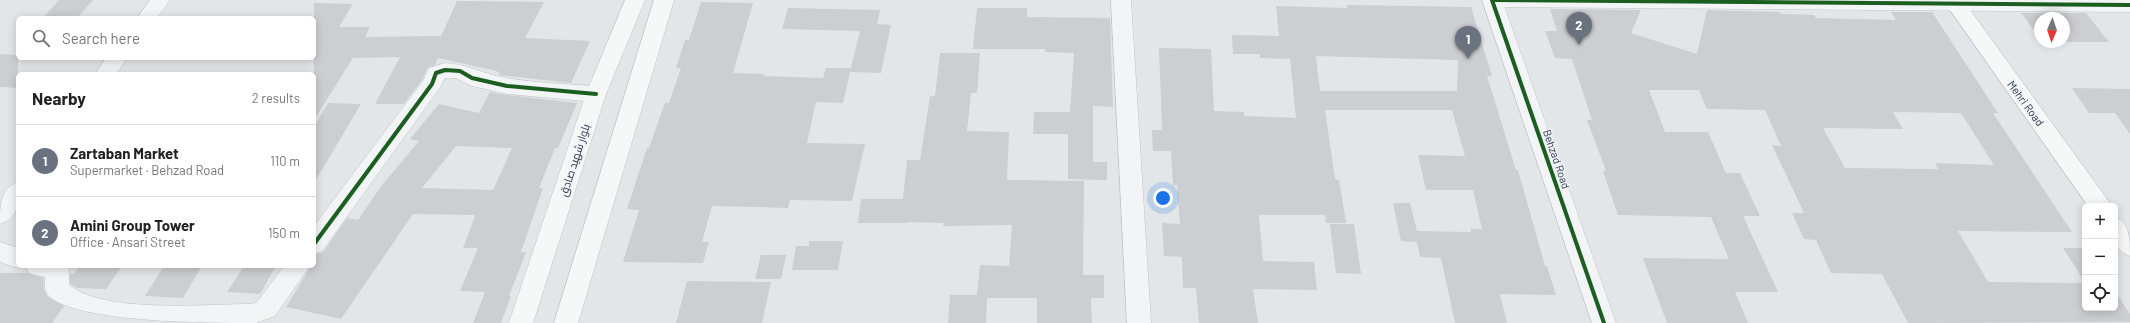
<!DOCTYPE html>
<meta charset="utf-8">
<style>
body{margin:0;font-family:Barlow,Cairo,sans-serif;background:#f2f2f2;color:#222}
.controls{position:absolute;right:12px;bottom:12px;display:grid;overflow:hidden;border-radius:6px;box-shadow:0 2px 10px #0003}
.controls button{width:36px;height:36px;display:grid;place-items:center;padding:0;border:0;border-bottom:1px solid #e0e0e0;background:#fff;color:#222;font:20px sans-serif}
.compass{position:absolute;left:2034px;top:12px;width:36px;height:36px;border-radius:50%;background:#fff;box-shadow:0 2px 10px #0003;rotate:182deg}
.you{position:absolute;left:1163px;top:198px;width:14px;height:14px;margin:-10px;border:3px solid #fff;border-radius:50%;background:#1a73e8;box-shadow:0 0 0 6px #1a73e833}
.badge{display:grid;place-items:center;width:26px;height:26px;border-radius:50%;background:#69727e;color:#fff;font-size:13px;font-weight:700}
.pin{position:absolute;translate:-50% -33px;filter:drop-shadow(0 1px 2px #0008)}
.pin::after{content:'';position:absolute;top:21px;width:14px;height:12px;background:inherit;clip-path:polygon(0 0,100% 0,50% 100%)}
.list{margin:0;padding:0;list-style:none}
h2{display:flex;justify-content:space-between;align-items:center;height:52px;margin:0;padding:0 16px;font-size:17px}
h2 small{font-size:13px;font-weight:400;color:#767676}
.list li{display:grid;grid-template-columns:26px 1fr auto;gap:12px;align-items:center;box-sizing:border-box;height:72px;padding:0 16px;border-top:1px solid #e0e0e0}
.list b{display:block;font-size:15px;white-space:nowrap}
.list p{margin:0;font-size:13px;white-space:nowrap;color:#767676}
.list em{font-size:13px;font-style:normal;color:#767676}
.icon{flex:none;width:22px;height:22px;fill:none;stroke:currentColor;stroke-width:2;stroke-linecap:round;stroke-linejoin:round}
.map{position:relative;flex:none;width:2130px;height:323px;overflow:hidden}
.search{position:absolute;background:#fff;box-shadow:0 2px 10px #0003;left:16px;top:16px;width:300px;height:44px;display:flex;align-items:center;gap:10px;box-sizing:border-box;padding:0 14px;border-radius:6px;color:#767676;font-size:15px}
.panel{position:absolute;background:#fff;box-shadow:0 2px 10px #0003;left:16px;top:72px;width:300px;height:196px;border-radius:6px}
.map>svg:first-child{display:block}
.building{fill:#ccced1;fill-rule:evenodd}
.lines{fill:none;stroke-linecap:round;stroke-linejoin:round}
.minor-casing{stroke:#c1c4c7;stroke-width:1}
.tertiary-casing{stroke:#c1c4c7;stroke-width:1}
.secondary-casing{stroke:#c1c4c7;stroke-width:1}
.trunk-casing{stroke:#b5b9be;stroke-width:1}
.minor{fill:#f3f4f5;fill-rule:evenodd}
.tertiary{fill:#f3f4f5;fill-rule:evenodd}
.secondary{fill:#f6f7f7;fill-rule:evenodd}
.trunk{fill:#f6f7f7;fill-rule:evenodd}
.cycleway-casing{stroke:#f1f4f8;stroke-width:6}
.cycleway{stroke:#1b5e20;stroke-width:4}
.labels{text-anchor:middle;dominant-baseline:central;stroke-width:3;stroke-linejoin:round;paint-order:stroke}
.street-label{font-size:11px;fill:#283444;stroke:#f1f4f8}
</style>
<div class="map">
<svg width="2130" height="323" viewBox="0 0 2130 323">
<rect width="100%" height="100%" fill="#e3e6e9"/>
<g class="building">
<polygon points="59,0 93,0 77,18 43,18"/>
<polygon points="457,1 544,2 525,38 590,41 571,83 499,75 499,72 492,70 438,58 435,65 428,67 422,80 404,104 375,104 400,57 353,58 314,120 314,3 353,4 339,27 370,27 365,37 441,36"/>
<polygon points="701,2 753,3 733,73 764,74 763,76 823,78 826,68 851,68 843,103 816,102 807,143 865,144 852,201 790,200 788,208 712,206 702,242 709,242 703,263 623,262 639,210 627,209 647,148 649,148 665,103 669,103 681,68 676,68 685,40 689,40"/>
<path d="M1347,5L1471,7L1492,76H1487L1516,170H1518L1545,266H1547L1556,295L1500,294L1507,323H1455L1441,258L1420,257L1417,242L1401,241L1393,203H1410L1417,231L1471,232L1470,229H1482L1473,190H1426L1418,155L1465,156L1452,110H1325L1335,179L1339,180L1346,223H1326L1325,215H1259L1263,261L1314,262L1317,290L1253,289L1258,323H1199L1196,288H1183L1182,257L1164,256L1162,223L1180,224L1177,185H1173L1171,151H1153L1152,130H1162L1159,48L1211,49L1214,111L1244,112V116L1296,118L1290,59L1260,58V54H1233L1232,35L1279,36L1276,6L1347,8ZM1316,56L1458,60L1457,91H1320Z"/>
<polygon points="788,8 880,10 877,24 891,25 881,73 850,72 860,31 782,29"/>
<polygon points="977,8 1027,8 1027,17 1110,18 1113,107 1093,106 1093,162 1107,162 1107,180 1068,179 1068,134 1033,134 1034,112 1070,112 1074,53 1045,52 1045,49 973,49"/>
<path d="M1550,9L1641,10L1631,33L1697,54L1707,10L1780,12L1781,14L1814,15L1816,18L1896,20L1891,12H1932L1998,113H1993L2072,232L1958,231L1988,282L2085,283V308H2115V291L2130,314V322L1908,323L1882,274L1831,273L1816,240L1804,239L1792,213H1804L1772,145L1781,146L1765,110L1707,109L1699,90H1649L1665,132H1708L1726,173H1740L1760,216H1743L1778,292H1735L1748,323H1667L1643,258L1729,259L1711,217L1618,215L1603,171H1606L1587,120H1592L1572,59L1555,58L1545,31H1557ZM1893,112L1961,113L1994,165L1935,163L1938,169L1845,168L1823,128L1903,129Z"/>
<polygon points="2021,13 2086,13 2109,42 2043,42 2064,42 2064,18 2040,18 2040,38"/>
<polygon points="940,53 980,53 977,93 971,93 967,131 1009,132 1007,180 1084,181 1083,275 1104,275 1104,298 1091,298 1092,323 1037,323 1037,298 987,298 986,323 948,323 950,295 977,295 980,265 1009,266 1012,225 943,226 944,223 907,222 907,223 858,223 861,199 903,199 907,160 920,160 930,96 935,96"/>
<polygon points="0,54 18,55 18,88 0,87"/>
<polygon points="2072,88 2130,89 2130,134 2115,113 2089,113"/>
<path d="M490,92L507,95L577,103L558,148H555L539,188H543L521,252H526L509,296H511L501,323H473L485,292L460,291L478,248H463L475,216L474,215L413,214L341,319L286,307L311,266H314V255L323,252L347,218L358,220L382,185L419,141L410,139L439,104L479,113ZM456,146L512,148L493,190L422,188Z"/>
<polygon points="328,103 361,104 314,183 314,127"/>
<polygon points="1330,224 1354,224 1361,274 1336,273"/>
<polygon points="809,241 843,241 838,270 792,270 796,246 809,246"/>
<polygon points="2063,248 2085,248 2085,282"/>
<polygon points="761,255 786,255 781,279 755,279"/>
<polygon points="80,266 122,266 106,289 77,288 70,284 70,274 74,274"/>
<polygon points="164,266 202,266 183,298 145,296"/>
<polygon points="244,266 276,266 260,294 227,292"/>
<polygon points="0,273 27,273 43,278 44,289 47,296 64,306 52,323 0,323"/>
<polygon points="687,281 771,282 762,323 676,323"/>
</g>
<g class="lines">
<defs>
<g id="minor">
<polygon points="150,0 170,0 157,18 137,18"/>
<polygon points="1111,0 1131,0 1151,323 1127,323"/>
<polygon points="1485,0 2130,0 2130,12 1495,7 1488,5"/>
<polygon points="106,58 127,58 116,74 95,74"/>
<path d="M445,63C467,64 485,75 507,78C536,83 567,84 596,86L603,89L606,94L603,99L596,102L507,94L472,86L456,78H445L439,89L322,251L314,254V226L423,81L429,68Z"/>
<path d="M18,182C18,200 21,217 0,224C0,206 0,189 18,182Z"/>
<polygon points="0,242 18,248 18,266 23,266 18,268 0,262"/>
<path d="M25,266H67L69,270V285C105,314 206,304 252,304L257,302L284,266H310L275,316L256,323C212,323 74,323 48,295C44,290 45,284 45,277L29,273Z"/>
</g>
<polygon id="tertiary" points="1482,0 1502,0 1616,323 1592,323"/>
<g id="secondary">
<polygon points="625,0 645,0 606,94 533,323 509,323 586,94"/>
<polygon points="654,0 674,0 578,323 554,323"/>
</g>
<g id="trunk">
<polygon points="1943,0 1963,0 2112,206 2088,206"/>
<path d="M2115,217C2130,223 2130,239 2130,256C2111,249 2115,233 2115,217Z"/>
</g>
</defs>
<use href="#minor" class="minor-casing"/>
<use href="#tertiary" class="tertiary-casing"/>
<use href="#secondary" class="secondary-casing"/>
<use href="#trunk" class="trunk-casing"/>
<use href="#minor" class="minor"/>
<use href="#tertiary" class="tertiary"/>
<use href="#secondary" class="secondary"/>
<use href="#trunk" class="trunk"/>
<defs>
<g id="cycleway">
<polyline points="1492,0 1604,323"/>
<polyline points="1495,0 2130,5"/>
<polyline points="314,244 432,84 436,73 445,70 460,71 472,78 507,86 596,94"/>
</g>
</defs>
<use href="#cycleway" class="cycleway-casing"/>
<use href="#cycleway" class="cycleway"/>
</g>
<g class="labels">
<g class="street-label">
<text transform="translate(2026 103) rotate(54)">Mehri Road</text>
<text transform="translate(1557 159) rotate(71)">Behzad Road</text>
<text transform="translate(574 160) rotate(-72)">بلوار شهید صادق</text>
</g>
</g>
</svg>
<div class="controls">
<button>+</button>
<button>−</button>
<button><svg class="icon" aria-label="locate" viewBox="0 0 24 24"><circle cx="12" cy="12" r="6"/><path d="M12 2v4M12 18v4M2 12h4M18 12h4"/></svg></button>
</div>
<svg class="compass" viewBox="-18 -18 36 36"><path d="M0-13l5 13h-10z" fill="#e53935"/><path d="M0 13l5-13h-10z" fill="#767676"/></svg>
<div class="you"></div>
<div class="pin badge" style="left:1468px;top:59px">1</div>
<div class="pin badge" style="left:1579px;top:45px">2</div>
<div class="search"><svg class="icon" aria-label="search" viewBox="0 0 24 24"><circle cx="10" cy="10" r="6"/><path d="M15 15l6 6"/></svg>Search here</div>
<section class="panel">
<h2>Nearby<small>2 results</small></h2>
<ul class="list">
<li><span class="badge">1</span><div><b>Zartaban Market</b><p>Supermarket · Behzad Road</p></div><em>110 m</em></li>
<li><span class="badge">2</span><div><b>Amini Group Tower</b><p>Office · Ansari Street</p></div><em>150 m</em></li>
</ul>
</section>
</div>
